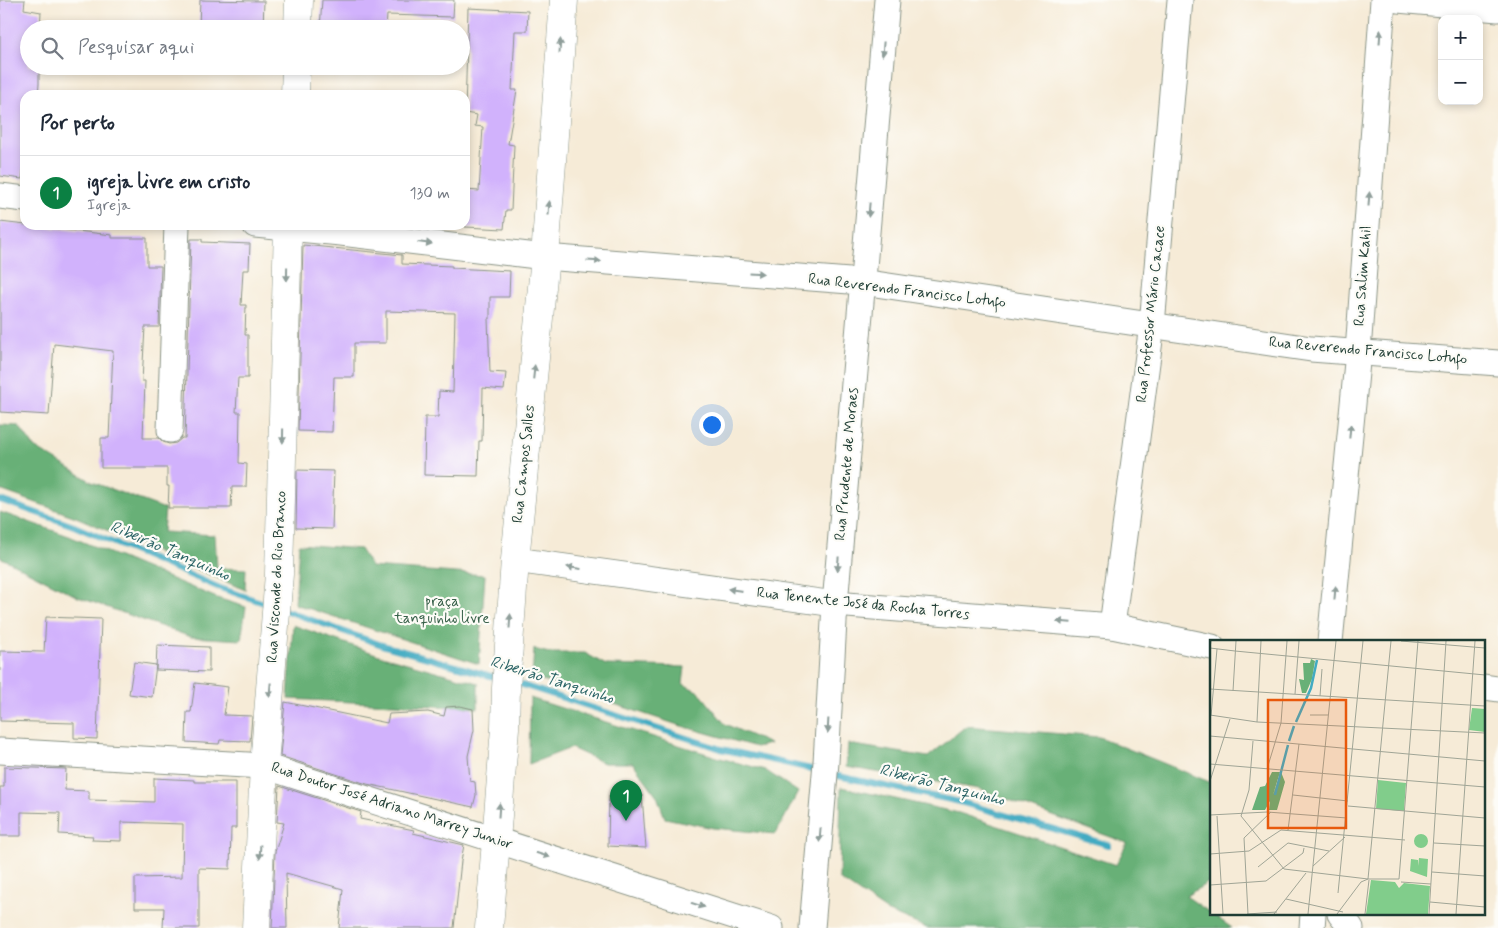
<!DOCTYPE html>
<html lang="pt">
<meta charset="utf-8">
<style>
body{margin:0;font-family:Mynerve,sans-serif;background:#f6f6f7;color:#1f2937}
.controls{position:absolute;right:15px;top:15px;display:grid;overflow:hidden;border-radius:10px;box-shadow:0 2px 8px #0003}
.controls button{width:45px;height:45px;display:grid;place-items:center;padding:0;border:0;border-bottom:1px solid #e0e1e3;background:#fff;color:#1f2937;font:25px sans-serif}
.you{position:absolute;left:711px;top:424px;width:18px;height:18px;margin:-12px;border:4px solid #fff;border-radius:50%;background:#1a73e8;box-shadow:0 0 0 8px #1a73e833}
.badge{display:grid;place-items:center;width:32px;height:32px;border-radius:50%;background:#0b8043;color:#fff;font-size:16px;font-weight:700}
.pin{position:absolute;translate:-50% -41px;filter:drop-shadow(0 1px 2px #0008)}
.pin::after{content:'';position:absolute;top:26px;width:18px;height:15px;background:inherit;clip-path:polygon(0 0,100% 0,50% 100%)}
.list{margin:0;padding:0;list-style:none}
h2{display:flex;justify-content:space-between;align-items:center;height:65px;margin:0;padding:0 20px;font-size:21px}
h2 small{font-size:16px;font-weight:400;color:#747a83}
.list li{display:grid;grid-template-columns:32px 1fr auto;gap:15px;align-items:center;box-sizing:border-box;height:75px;padding:0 20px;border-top:1px solid #e0e1e3}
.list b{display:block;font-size:19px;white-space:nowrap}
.list p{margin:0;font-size:16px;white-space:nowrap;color:#747a83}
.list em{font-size:16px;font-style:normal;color:#747a83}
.icon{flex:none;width:28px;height:28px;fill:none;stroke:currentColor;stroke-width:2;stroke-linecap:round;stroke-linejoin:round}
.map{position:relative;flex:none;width:1498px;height:928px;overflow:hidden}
.search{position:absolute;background:#fff;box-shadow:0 2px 8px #0003;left:20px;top:20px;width:450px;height:55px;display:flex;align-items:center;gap:12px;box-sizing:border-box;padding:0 18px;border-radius:28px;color:#747a83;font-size:19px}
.panel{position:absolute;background:#fff;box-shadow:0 2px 8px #0003;left:20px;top:90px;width:450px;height:140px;border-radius:15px}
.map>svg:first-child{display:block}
.forest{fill:#68b077;stroke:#447656}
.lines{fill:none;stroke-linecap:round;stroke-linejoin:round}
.stream{stroke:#42abc2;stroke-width:6}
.building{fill:#d1b2fc}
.minor-casing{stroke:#8a9486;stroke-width:27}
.tertiary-casing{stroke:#8a9486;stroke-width:29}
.minor{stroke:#fff;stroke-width:25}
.tertiary{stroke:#fff;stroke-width:28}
.oneway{fill:#8f9e9a}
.labels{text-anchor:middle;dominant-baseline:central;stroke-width:4.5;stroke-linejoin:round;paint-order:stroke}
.street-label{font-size:15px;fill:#1f3d34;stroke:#fdfcf7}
.park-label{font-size:15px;fill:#38614a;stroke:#fdfcf7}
.water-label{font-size:16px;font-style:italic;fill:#2b6466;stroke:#fdfcf7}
.inset-river{fill:none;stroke:#42abc2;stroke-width:2.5}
.inset-road{fill:none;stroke:#a0a596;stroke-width:1}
.view{fill:#e8590c;fill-opacity:0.15;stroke:#e8590c;stroke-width:2.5}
.inset-edge{fill:none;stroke:#1f3d34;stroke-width:2.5}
</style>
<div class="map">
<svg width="1498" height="928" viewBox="0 0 1498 928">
<rect width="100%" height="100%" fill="#fdfcf7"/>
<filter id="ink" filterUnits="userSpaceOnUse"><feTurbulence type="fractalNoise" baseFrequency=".02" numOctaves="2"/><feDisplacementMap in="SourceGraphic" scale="10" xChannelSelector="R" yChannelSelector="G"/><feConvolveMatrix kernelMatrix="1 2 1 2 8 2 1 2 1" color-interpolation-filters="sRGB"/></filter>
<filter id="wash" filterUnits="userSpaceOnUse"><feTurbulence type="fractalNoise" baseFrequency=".0096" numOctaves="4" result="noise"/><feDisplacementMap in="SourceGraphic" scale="20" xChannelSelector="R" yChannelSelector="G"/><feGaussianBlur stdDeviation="1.12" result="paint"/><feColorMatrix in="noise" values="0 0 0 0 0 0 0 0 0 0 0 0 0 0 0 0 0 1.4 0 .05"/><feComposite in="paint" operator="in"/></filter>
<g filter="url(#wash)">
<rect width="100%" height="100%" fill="#f6ebd7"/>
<g class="forest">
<polygon points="0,425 19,426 34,447 92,482 165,509 163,532 215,535 217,568 246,569 245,590 76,517 0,490"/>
<polygon points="0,512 69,536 217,598 246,607 241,640 191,637 78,597 0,557"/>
<polygon points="299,544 360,549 371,567 485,575 479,664 295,604"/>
<polygon points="293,625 382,656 478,683 478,708 288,699"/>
<polygon points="534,649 549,653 585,653 606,665 685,667 683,684 699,692 725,724 770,744 756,747 678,725 532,677"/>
<polygon points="530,698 720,758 765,770 798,792 776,834 713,828 665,818 657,796 633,763 604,763 571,748 529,764"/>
<polygon points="966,726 1099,737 1212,783 1212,880 1186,896 1232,928 927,928 886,911 839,879 841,787 959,813 1116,865 1127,843 979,789 846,767 848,744 928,757"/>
</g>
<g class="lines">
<g class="stream">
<polyline points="0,500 74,526 220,588 270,605"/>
<polyline points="284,610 382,645 501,679"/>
<polyline points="513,682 721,749 820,771"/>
<polyline points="829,774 960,802 1109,845"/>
</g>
</g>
<g id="blocks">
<g class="building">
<polygon points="0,0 25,0 24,9 41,12 40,29 29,29 29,66 39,66 39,84 38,95 25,95 25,157 22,179 0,176"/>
<polygon points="200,0 264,1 263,27 199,26"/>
<polygon points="322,0 454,0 453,17 387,15 386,29 320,29"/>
<polygon points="468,8 528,11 527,31 515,31 512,90 517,90 508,144 514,145 511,210 506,210 504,229 465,227 465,190 479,191 483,127 475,126 477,115 465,113"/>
<polygon points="0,222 112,235 112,238 147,238 147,266 161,266 159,327 145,327 142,381 145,381 143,438 159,438 163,442 169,444 176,443 182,438 185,438 191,239 202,239 202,242 250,244 249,270 243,270 241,305 246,305 245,335 248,335 248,378 238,378 236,412 240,412 239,463 247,464 246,487 232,487 231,508 168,508 169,486 167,486 167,468 101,468 101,438 109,438 113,351 54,344 49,415 0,412"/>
<polygon points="303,245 402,255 402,264 452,266 452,268 510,271 509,297 490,297 490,319 488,319 490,372 506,373 504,390 483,388 482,441 479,441 478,476 424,475 425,417 438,417 439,391 453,392 455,313 386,311 386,343 354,343 354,377 334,377 332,432 298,431"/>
<polygon points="297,470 334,471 332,529 296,528"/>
<polygon points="46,617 101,619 97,739 74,738 74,723 0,721 0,651 44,652"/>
<polygon points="157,645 209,647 209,672 156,670"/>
<polygon points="134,662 156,665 152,697 129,694"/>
<polygon points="195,683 228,687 224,715 252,716 250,741 220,740 219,744 186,742 187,712 191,712"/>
<polygon points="285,702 387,723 389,714 428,712 444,716 446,707 460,706 473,709 474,730 468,756 470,781 475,782 476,795 473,807 367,784 280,756"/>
<polygon points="4,767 66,769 65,790 89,791 89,800 154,802 154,778 194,780 194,782 236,782 236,828 231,828 230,869 199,868 199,928 163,928 164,908 135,908 135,878 182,877 183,824 121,822 121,841 92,840 93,836 59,834 60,813 21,812 21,836 0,836 0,787 4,787"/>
<polygon points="279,786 361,812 360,819 414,830 413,833 464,845 461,861 454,928 339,928 343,889 286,873 287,928 272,928 275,852 284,823 277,822"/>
<polygon points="609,795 642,795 646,848 608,846"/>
</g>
</g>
</g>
<g filter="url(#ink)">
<use href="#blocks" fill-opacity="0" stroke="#8a9486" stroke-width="1"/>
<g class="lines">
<defs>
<g id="minor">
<polyline points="1398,0 1498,9"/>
<polyline points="0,196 25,199"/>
<polyline points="255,225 341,233 545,257 862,282 1311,349 1498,363"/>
<polyline points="170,430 177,225"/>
<polyline points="515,560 835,604 1112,626 1212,647"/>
<polyline points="1112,626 1152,325 1180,0"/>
<polyline points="1330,642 1358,352 1383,0"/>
<polyline points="1484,687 1498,689"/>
<polyline points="0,751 264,766 771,928"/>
<polyline points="1340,914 1351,928"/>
<polyline points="812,928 826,762 835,604 887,0"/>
<polyline points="1312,928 1313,914"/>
</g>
<g id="tertiary">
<polyline points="298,29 299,0"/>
<polyline points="295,95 296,66"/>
<polyline points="256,928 264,766 279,574 288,225"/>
<polyline points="489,928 505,728 506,688 515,560 545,257 564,0"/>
</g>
</defs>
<use href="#minor" class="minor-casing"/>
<use href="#tertiary" class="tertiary-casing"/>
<use href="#minor" class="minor"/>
<use href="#tertiary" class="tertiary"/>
</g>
<defs><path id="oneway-solid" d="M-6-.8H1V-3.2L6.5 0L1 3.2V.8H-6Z" transform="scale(1.25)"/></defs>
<g class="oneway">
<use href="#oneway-solid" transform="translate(1380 37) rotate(-86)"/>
<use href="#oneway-solid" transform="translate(560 46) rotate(-86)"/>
<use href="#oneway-solid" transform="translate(883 49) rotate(95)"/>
<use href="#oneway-solid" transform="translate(1369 199) rotate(-86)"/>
<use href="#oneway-solid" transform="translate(549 208) rotate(-86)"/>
<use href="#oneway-solid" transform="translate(869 210) rotate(95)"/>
<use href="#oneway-solid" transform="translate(425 243) rotate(7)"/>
<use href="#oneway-solid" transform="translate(594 261) rotate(4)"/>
<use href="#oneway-solid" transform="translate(756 273) rotate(4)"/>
<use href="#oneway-solid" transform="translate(287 274) rotate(91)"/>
<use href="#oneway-solid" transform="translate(534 372) rotate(-84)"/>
<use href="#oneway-solid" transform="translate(1350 431) rotate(-85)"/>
<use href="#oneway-solid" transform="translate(283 436) rotate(91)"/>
<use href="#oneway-solid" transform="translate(838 564) rotate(95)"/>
<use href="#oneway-solid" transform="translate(574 568) rotate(-172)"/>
<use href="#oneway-solid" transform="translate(735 590) rotate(-172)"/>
<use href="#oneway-solid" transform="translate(1335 593) rotate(-85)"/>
<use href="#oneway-solid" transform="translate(510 621) rotate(-86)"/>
<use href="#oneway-solid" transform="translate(1064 622) rotate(-175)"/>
<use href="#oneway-solid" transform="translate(270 690) rotate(95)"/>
<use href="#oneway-solid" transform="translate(828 726) rotate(93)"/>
<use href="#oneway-solid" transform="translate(499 810) rotate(-86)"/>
<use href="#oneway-solid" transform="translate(820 835) rotate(95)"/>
<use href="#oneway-solid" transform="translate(260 852) rotate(93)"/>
<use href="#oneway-solid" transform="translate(543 855) rotate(18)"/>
<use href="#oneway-solid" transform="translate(698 905) rotate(18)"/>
</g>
</g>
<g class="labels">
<g class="street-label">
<text transform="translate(1363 276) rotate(-86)">Rua Salim Kahil</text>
<text transform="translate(907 291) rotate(7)">Rua Reverendo Francisco Lotufo</text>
<text transform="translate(1151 314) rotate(-84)">Rua Professor Mário Cacace</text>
<text transform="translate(1368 351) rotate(5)">Rua Reverendo Francisco Lotufo</text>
<text transform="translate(524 464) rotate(-84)">Rua Campos Salles</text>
<text transform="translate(847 464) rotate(-85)">Rua Prudente de Moraes</text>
<text transform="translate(277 577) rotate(-87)">Rua Visconde do Rio Branco</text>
<text transform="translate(863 604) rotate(6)">Rua Tenente José da Rocha Torres</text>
<text transform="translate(392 806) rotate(18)">Rua Doutor José Adriano Marrey Junior</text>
</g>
<g class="park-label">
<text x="442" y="602">praça<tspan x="442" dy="17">tanquinho livre</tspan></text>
</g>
<g class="water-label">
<text transform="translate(170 551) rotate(23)">Ribeirão Tanquinho</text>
<text transform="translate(552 680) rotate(17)">Ribeirão Tanquinho</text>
<text transform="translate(942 785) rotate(14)">Ribeirão Tanquinho</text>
</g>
</g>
<g transform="translate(1210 640)">
<rect width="275" height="275" fill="#f6ebd7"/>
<path d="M262,68L275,69V92L259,90ZM168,140L196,143L194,171L166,169ZM204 201a7 7 0 1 1 14 0a7 7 0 1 1-14 0ZM209,218L218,219L217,237L200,231L201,219L208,220V226ZM161,240L185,242L189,248L194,243L220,246L218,274H156Z" fill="#81cd8b"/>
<path d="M101,19L105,21L102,39L96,53H92L89,39L94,40L93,23H100ZM62,132H70L63,155L71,132L75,142L67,170H59L60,161L55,170H42L50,147L55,146Z" fill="#68b077"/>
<path class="inset-river" d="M86,82L101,48L107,20M79,101L84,86M65,155L78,105"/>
<path class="inset-road" d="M1,1L0,8L25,11L275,35M191,1L275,8M0,49L275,66M23,51L26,1M85,54L89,1M110,56L112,29M0,75L47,82L275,93M100,75H118M1,76L7,9M47,82L51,1M0,96L275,121M43,101L39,150L31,176L74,229M0,124L275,147M57,129L71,83L77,1M0,141L20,79M83,155L138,161M138,166L275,178M0,175L57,172L137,178M7,176L13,274M78,190L89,104M224,203L275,206M0,214L39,211L71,190L195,200M103,226L135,197M48,227L78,203L119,211M74,229L158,239L181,1M222,232L275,236M191,242L221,244M0,245L56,241L93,213L94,208M128,253L153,1M76,259L133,272M220,262L275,267M37,274L67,272M38,274L34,198L61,172M64,274L96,233M98,274L126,1M127,274L151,242L158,239H189L208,1M155,274L159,240M219,274L236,1M246,274L265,1"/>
<path class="view" d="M58,60H136V188H58Z"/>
<rect width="275" height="275" class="inset-edge"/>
</g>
</svg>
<div class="controls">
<button>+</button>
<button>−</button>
</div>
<div class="you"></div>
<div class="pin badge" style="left:626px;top:821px">1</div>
<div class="search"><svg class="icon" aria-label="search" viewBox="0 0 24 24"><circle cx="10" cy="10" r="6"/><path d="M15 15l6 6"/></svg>Pesquisar aqui</div>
<section class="panel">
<h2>Por perto<small></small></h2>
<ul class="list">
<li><span class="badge">1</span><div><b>igreja livre em cristo</b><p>Igreja</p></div><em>130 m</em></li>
</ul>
</section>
</div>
